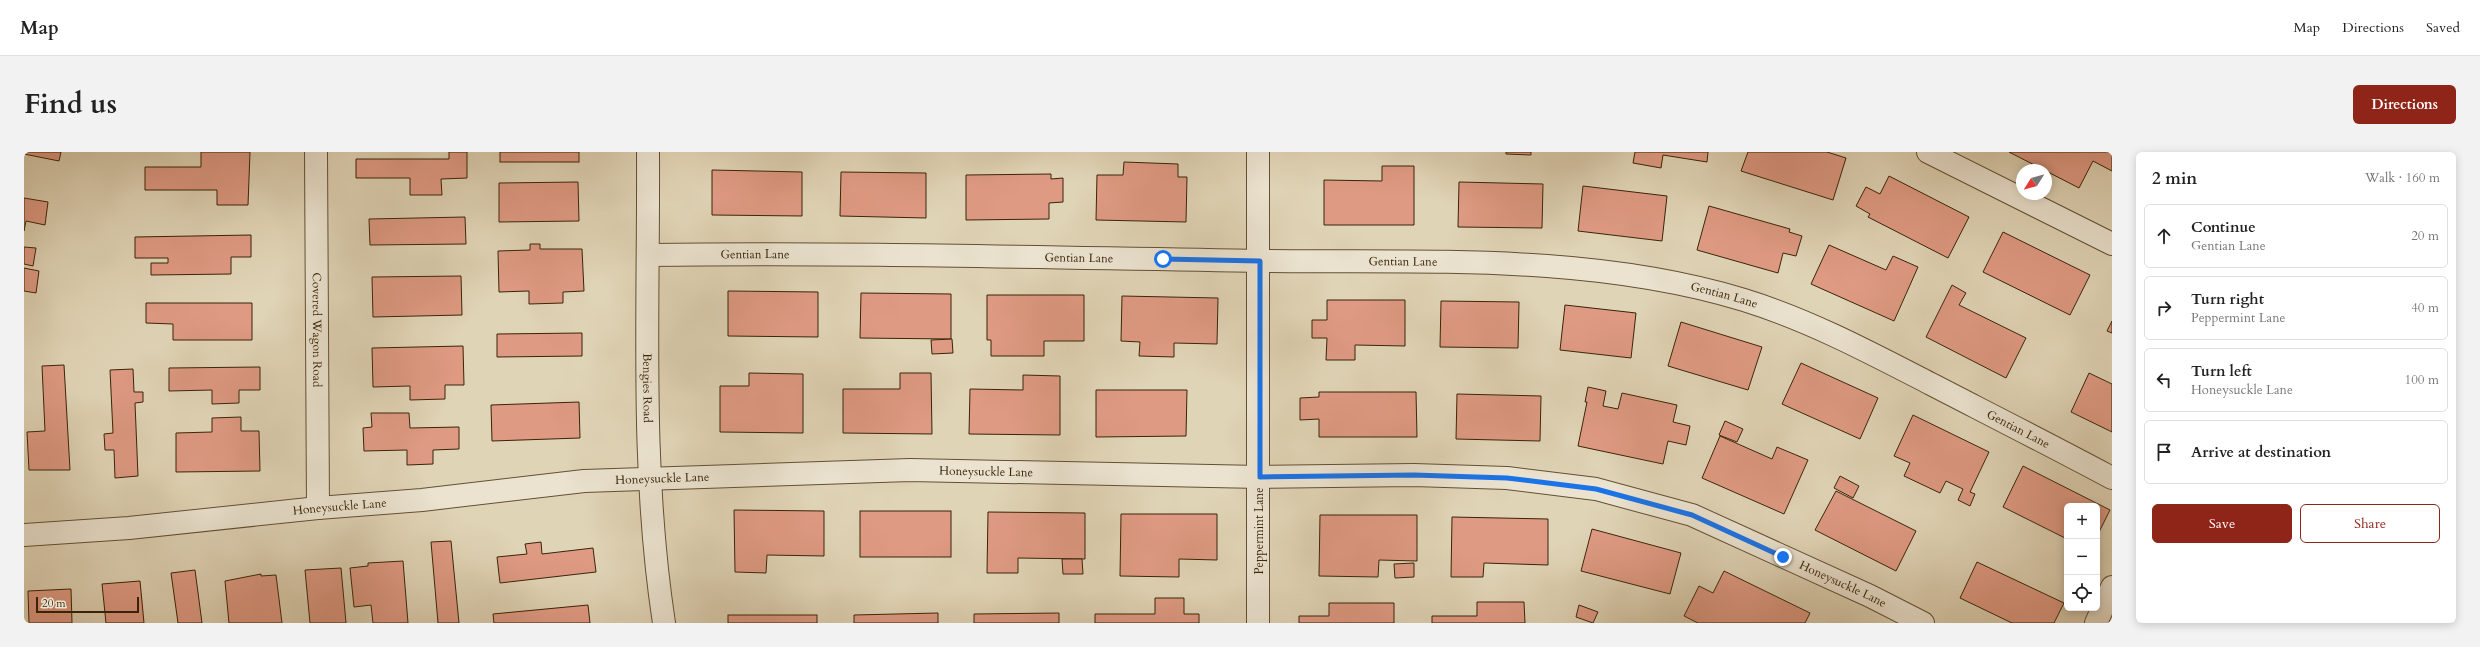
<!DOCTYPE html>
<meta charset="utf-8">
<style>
body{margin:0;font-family:Cardo,serif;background:#f2f2f2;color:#222}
.controls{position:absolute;right:12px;bottom:12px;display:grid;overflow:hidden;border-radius:6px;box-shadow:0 2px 10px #0003}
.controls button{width:36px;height:36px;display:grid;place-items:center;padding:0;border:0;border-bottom:1px solid #e0e0e0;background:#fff;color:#222;font:20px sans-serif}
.compass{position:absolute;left:1992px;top:12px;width:36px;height:36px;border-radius:50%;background:#fff;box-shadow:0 2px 10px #0003;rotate:233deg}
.scale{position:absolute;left:12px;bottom:10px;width:103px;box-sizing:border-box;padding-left:4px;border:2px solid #392408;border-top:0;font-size:11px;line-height:14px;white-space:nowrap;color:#392408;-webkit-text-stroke:3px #ebe3d0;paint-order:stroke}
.stop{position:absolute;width:12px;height:12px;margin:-9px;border:3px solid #1a73e8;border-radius:50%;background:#fff}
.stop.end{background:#1a73e8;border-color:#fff;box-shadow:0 1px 4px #0008}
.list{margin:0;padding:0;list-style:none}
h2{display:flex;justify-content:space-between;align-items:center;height:52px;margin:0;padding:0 16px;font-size:17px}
h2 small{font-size:13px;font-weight:400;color:#767676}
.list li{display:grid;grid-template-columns:26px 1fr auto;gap:12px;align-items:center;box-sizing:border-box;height:64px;margin:0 8px 8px;padding:0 8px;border:1px solid #e0e0e0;border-radius:6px}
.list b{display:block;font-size:15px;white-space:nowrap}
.list p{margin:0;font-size:13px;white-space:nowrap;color:#767676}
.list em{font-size:13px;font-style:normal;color:#767676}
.actions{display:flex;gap:8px;padding:12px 16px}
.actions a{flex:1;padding:9px 0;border:1px solid #8f2418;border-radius:6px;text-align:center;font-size:14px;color:#8f2418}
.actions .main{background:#8f2418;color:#fff}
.icon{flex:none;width:22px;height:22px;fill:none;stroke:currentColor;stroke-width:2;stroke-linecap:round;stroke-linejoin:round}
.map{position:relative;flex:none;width:2088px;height:471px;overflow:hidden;border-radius:6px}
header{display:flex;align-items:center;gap:24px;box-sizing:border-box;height:56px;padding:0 20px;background:#fff;border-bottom:1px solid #e0e0e0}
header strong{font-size:19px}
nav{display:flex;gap:22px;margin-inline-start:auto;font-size:14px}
.intro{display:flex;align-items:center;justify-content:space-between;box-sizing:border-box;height:96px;padding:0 24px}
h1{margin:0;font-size:28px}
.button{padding:10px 18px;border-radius:6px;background:#8f2418;color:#fff;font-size:14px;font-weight:700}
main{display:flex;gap:24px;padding:0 24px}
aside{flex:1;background:#fff;border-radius:6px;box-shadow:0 2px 10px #0003}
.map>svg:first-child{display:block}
.building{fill:#df9a83;stroke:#392408}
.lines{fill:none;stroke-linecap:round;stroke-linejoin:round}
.minor-casing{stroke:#635034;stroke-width:24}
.minor{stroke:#ebe3d0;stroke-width:22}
.route{stroke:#1a73e8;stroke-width:5}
.labels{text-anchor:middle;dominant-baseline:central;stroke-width:3;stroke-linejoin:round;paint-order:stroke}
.street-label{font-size:12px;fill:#392408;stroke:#ebe3d0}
</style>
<header>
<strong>Map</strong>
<nav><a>Map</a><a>Directions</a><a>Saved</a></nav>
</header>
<div class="intro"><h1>Find us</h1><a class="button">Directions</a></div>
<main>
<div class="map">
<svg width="2088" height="471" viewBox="0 0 2088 471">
<rect width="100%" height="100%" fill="#e0d4b6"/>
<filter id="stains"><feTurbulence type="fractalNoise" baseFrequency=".005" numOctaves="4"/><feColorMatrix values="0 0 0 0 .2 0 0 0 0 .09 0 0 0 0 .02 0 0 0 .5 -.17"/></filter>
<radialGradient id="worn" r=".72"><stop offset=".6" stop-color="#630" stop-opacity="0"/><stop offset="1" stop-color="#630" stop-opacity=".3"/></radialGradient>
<g class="building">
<polygon points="0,0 37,0 35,9 0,2"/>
<polygon points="177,0 226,0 224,53 193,53 193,38 121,38 121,15 177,15"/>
<polygon points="425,0 443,0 443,26 417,27 418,43 386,43 386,26 332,26 332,7 425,7"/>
<rect x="476" y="0" width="79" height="10"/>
<polygon points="1482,0 1507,0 1507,3 1482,2"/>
<polygon points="1611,0 1684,0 1683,10 1639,3 1637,16 1609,11"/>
<polygon points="1724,0 1803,0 1822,6 1809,48 1717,19"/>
<polygon points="1985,0 2088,0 2088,19 2069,9 2055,36"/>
<polygon points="1100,10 1154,12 1154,25 1163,25 1162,70 1072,68 1073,23 1099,23"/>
<polygon points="1358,14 1390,14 1390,73 1300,73 1300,28 1358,29"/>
<polygon points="688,18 778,20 778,64 688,63"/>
<polygon points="817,20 902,21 902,66 816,64"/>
<polygon points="1027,22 1027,27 1039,26 1039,50 1025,51 1025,67 942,68 942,23"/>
<polygon points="1865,24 1945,65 1924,106 1844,65 1846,62 1832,54 1842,35 1856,42"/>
<polygon points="554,30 555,69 475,70 475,31"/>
<polygon points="1435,30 1519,32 1518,76 1434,75"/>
<polygon points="1559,34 1643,44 1638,89 1554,79"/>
<polygon points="0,46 24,50 21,73 2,69 0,79"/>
<polygon points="1685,54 1766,77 1765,80 1778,84 1772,104 1759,101 1754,121 1673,98"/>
<polygon points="441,65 442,92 346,93 345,67"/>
<polygon points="1979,80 2066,123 2046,163 1959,120"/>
<polygon points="227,83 227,105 207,105 207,122 127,123 127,111 144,111 144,106 111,106 111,85"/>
<polygon points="506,92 516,92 516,97 558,97 560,139 539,140 539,151 505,152 505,139 475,140 474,99 506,98"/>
<polygon points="1805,93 1862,118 1869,104 1894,115 1870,169 1787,132"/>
<polygon points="0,95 12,96 9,114 0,112"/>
<polygon points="0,116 15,119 12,141 0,139"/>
<polygon points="437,124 438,163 349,165 348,125"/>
<polygon points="1928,133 1942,141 1935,153 2002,186 1982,226 1902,185"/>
<polygon points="704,139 794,140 794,185 704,184"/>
<polygon points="837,141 927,142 927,187 836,186"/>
<polygon points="963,143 1060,143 1060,189 1020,189 1020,204 967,204 967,188 963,188"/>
<polygon points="1098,144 1194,146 1193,192 1150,191 1150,205 1115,204 1116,190 1097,189"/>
<polygon points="1303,148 1381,148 1381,194 1331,193 1331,208 1302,208 1303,186 1288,186 1288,168 1303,168"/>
<polygon points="1417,149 1495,150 1494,196 1416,195"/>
<polygon points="122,151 228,151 228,188 149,188 149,172 122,171"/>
<polygon points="1541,153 1612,161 1607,206 1536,198"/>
<polygon points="2088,169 2088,181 2083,179"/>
<polygon points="1657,170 1738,195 1724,238 1644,214"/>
<polygon points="558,181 558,204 473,205 473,182"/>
<polygon points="928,187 929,201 908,202 907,188"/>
<polygon points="439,194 440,233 421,233 421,247 386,248 386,234 349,235 348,196"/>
<polygon points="1777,211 1854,246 1836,287 1758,252"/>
<polygon points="40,213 46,318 5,318 3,280 21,279 18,214"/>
<polygon points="236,215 236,238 215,238 215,251 188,252 188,238 145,239 145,216"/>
<polygon points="109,217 110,240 119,240 119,250 111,251 114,324 91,326 90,298 81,298 80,282 89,281 86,218"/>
<polygon points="725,221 779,222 779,281 696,280 696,234 725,234"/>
<polygon points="876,221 907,221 908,282 819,281 819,237 876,237"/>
<polygon points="2065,221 2088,232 2088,280 2047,260"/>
<polygon points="999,223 1036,224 1036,283 945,282 946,237 999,238"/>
<polygon points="1564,235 1582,239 1579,254 1594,257 1598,241 1653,253 1649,270 1666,274 1662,293 1644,289 1639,312 1554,294 1563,250 1561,250"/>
<polygon points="1072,238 1163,238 1162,284 1072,285"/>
<polygon points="1295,240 1392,240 1393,285 1295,285 1295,267 1276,268 1276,246 1295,245"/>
<polygon points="1433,242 1517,244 1516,289 1432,287"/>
<polygon points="555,250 556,286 468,289 467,253"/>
<polygon points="347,261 385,261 386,276 435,275 435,297 409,298 409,312 383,313 383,298 340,299 339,276 348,275"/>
<polygon points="1889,263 1965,300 1946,340 1951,342 1946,354 1934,348 1939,337 1922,329 1916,341 1880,324 1886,311 1870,304"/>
<polygon points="217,265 217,279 235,279 236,319 152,320 152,281 188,280 188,266"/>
<polygon points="1701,269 1719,277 1713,290 1695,283"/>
<polygon points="1696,284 1748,307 1753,295 1784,308 1760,362 1678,326"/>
<polygon points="1999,314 2086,358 2073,384 2073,354 2043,354 2043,387 1979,355"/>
<polygon points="1816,324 1835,334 1829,346 1810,336"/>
<polygon points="1812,339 1892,379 1872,419 1791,378"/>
<polygon points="710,358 800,359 800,404 743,403 742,421 711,420"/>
<rect x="836" y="359" width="91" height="46"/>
<polygon points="964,360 1061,361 1061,407 994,406 994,421 963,421"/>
<polygon points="1097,362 1193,362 1193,408 1155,407 1155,425 1096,424"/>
<polygon points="1296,363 1393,363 1393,409 1355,408 1354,425 1295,424"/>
<polygon points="1428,365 1524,367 1524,413 1460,411 1459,425 1427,425"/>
<polygon points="1568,377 1657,401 1646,442 1557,419"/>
<polygon points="427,389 435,471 414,471 407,390"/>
<polygon points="517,390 518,402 569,396 572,420 476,431 473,405 503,402 501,392"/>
<polygon points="1038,407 1058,407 1059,422 1039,422"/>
<polygon points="379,409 384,471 349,471 347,453 330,455 326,416 344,414 344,411"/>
<polygon points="1953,410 2040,451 2030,471 1988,471 1936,446"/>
<polygon points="1390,411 1390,425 1371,426 1370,412"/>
<polygon points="317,416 322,471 286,471 281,418"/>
<polygon points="171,418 178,471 154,471 147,421"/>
<polygon points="1700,419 1786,461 1781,471 1674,471 1660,464 1675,434 1689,441"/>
<polygon points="237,422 237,424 252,423 258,471 205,471 201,429"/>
<polygon points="116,429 120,471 82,471 78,432"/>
<polygon points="47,437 48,471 5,471 4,439"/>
<polygon points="1131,446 1160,446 1160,462 1175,462 1175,471 1071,471 1071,462 1131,462"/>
<polygon points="1453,450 1500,450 1501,471 1408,471 1408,464 1453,464"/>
<polygon points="1305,451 1370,451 1370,471 1275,471 1275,464 1305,464"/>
<polygon points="564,453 566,471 470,471 469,462"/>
<polygon points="1555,453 1574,460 1569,471 1552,465"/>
<polygon points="914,461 914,471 830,471 830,463"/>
<polygon points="1035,461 1035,471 950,471 950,462"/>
<rect x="704" y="463" width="89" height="8"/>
</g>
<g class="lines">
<defs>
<g id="minor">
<path id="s1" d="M292,0L294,356"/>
<path id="s2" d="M624,0C625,157 616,315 640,471"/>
<polyline points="1234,0 1234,471"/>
<polyline points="1904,0 2088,92"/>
<path id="s3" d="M625,103C829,100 1034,106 1239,109C1398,111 1565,101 1720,148C1785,168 1847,201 1907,232C1967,263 2028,294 2088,326"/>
<path id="s4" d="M0,383L105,376L294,356L398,348L560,329L886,318L1236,325L1390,323L1483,326L1572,337L1668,363L1846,444L1899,471"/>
<polyline points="2072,471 2088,435"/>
</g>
</defs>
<use href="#minor" class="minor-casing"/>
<use href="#minor" class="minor"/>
</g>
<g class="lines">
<polyline class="route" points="1139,107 1236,109 1236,325 1390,323 1483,326 1572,337 1668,363 1759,405"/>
</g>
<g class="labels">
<g class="street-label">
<text stroke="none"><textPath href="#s3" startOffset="106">Gentian Lane</textPath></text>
<text stroke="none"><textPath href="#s3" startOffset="430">Gentian Lane</textPath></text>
<text stroke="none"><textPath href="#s3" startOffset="754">Gentian Lane</textPath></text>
<text stroke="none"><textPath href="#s3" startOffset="1078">Gentian Lane</textPath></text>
<text stroke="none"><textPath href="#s1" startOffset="178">Covered Wagon Road</textPath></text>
<text stroke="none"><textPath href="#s2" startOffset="236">Bengies Road</textPath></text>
<text stroke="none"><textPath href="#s3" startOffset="1402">Gentian Lane</textPath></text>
<text stroke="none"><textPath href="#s4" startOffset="965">Honeysuckle Lane</textPath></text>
<text stroke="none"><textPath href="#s4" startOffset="641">Honeysuckle Lane</textPath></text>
<text stroke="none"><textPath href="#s4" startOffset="317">Honeysuckle Lane</textPath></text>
<text transform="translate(1235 379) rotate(-90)">Peppermint Lane</text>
<text stroke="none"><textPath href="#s4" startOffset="1841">Honeysuckle Lane</textPath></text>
</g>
</g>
<rect width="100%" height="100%" filter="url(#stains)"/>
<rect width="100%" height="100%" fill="url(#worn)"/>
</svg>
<div class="controls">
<button>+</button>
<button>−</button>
<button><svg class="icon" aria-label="locate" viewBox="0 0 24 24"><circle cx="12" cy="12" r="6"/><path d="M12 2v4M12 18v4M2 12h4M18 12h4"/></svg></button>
</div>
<svg class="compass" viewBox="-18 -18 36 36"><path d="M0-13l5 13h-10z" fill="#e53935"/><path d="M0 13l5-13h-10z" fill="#767676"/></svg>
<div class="scale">20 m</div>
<div class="stop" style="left:1139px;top:107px"></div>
<div class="stop end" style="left:1759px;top:405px"></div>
</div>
<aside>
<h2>2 min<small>Walk · 160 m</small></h2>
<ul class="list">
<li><svg class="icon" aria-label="ahead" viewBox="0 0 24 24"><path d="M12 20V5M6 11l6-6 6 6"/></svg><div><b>Continue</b><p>Gentian Lane</p></div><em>20 m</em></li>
<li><svg class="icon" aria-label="right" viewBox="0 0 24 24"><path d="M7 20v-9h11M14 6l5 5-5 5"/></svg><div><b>Turn right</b><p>Peppermint Lane</p></div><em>40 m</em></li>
<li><svg class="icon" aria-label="left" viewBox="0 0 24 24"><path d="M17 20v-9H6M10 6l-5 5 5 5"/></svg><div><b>Turn left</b><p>Honeysuckle Lane</p></div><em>100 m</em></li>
<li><svg class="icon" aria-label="arrive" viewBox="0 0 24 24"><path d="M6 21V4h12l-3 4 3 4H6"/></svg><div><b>Arrive at destination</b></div></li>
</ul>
<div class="actions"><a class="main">Save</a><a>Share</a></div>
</aside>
</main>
